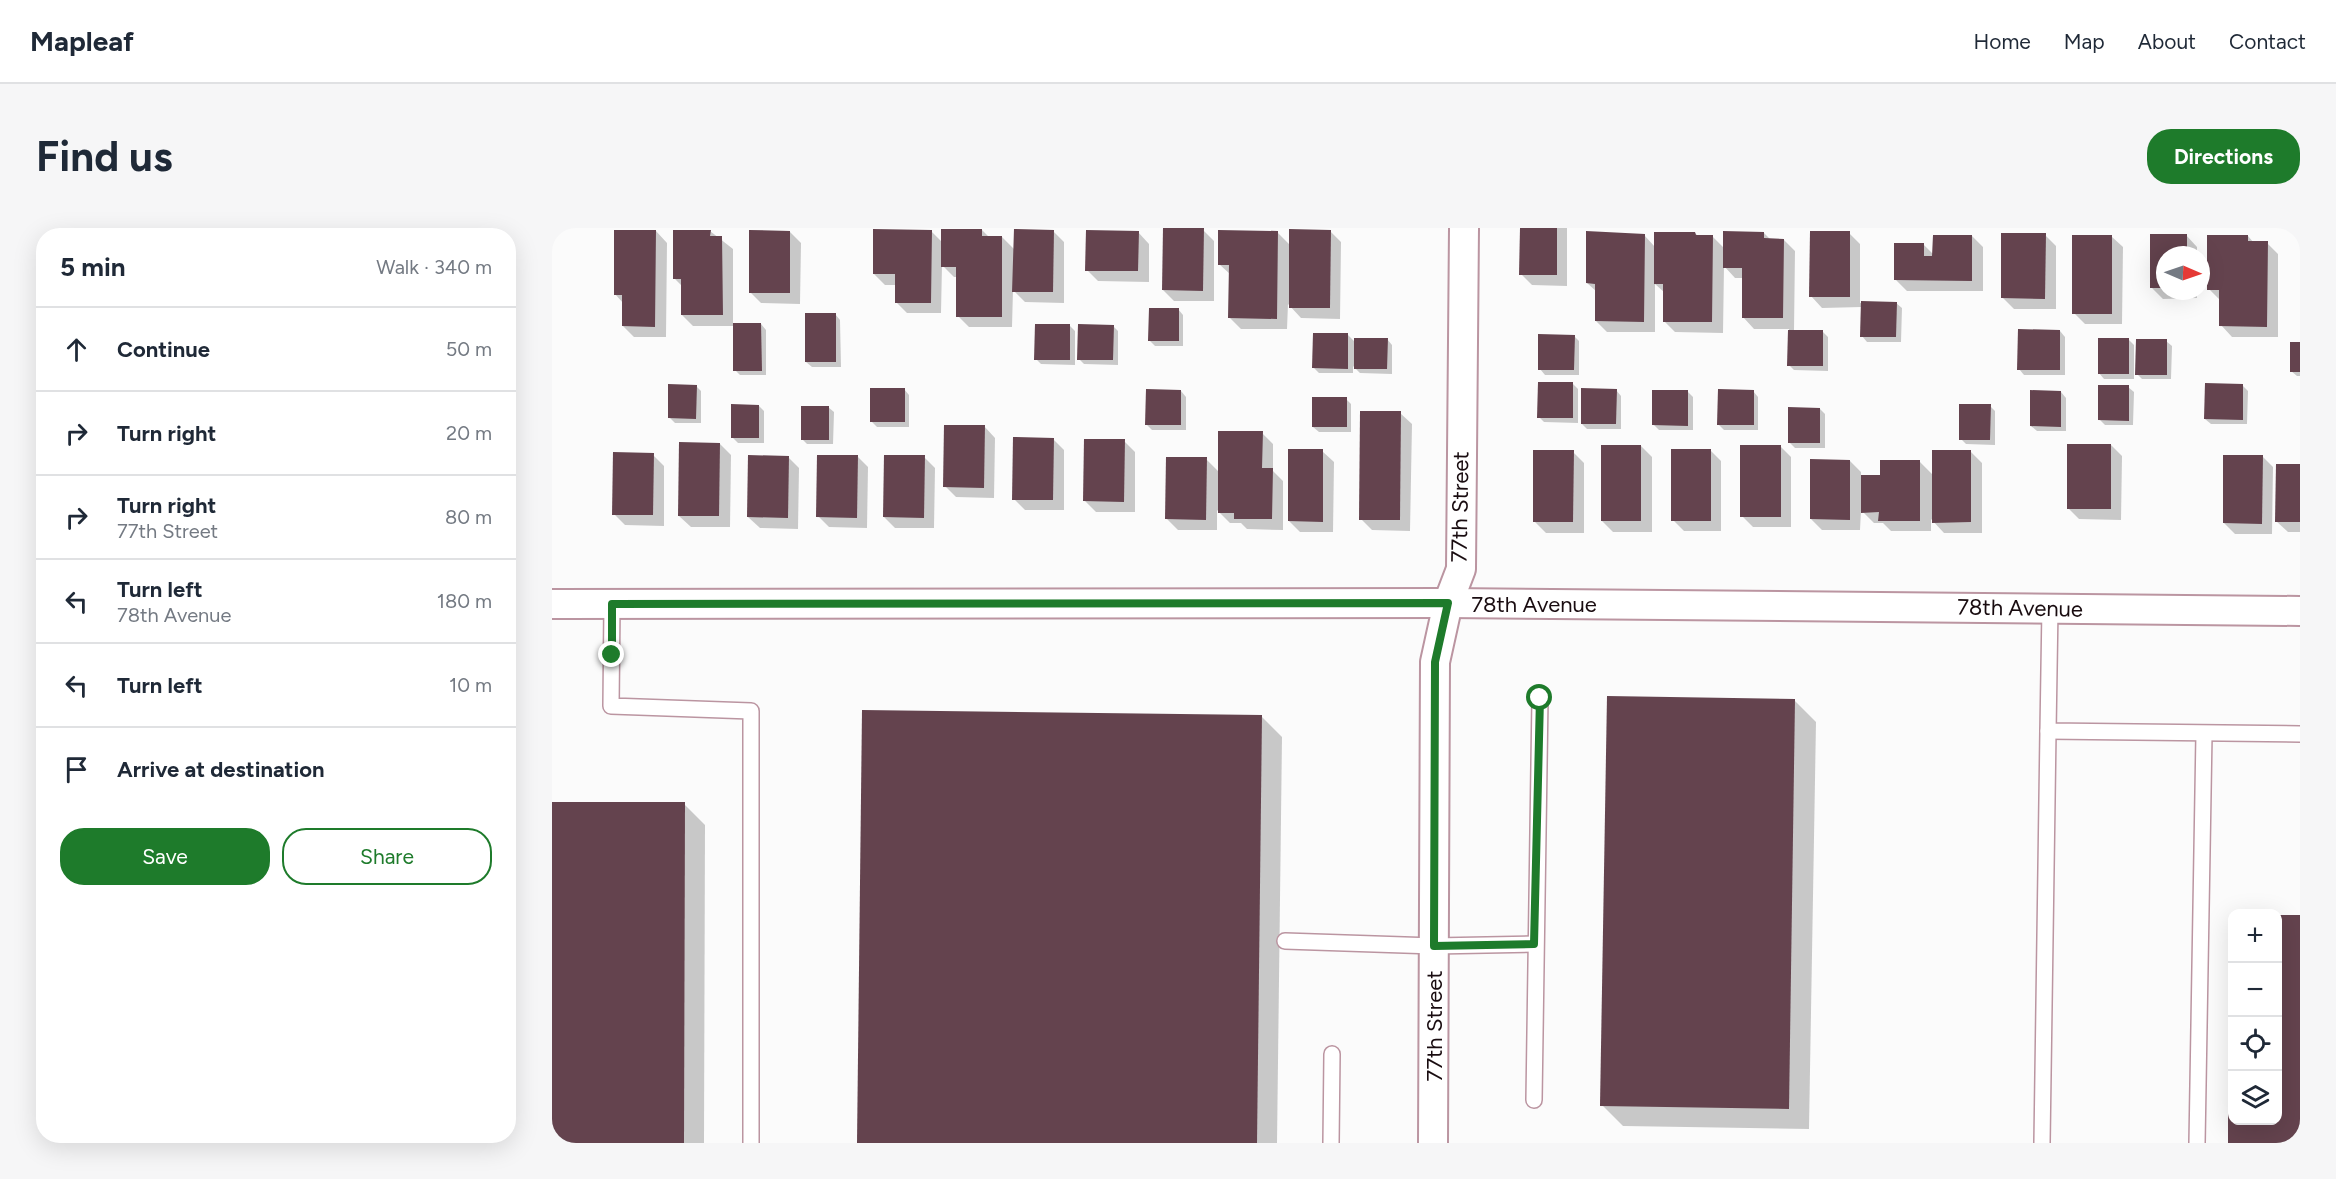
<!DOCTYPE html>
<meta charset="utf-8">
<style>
body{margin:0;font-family:Figtree,sans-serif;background:#f6f6f7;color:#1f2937}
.controls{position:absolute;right:18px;bottom:18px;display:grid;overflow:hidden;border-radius:12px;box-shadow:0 6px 24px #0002}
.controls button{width:54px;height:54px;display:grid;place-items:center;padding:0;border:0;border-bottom:2px solid #e0e1e3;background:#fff;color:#1f2937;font:30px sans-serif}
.compass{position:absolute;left:1604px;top:18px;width:54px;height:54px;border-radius:50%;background:#fff;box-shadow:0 6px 24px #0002;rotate:92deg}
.stop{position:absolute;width:18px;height:18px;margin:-14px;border:4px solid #1e7b2b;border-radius:50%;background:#fff}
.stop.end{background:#1e7b2b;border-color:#fff;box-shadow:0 2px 6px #0008}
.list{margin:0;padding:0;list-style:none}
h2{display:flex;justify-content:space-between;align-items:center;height:78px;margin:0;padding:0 24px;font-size:26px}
h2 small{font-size:20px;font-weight:400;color:#747a83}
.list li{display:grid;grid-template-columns:39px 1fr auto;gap:18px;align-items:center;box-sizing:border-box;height:84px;padding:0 24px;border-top:2px solid #e0e1e3}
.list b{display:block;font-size:22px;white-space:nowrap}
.list p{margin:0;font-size:20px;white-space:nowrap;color:#747a83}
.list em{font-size:20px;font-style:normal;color:#747a83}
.actions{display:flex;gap:12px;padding:18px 24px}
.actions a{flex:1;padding:14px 0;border:2px solid #1e7b2b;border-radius:24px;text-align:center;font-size:21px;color:#1e7b2b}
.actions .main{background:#1e7b2b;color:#fff}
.icon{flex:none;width:33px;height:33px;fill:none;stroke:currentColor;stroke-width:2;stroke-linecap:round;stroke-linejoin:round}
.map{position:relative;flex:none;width:1748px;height:915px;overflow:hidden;border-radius:24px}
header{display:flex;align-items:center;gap:36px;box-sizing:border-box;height:84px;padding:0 30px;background:#fff;border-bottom:2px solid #e0e1e3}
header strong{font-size:28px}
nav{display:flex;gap:33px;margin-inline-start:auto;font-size:21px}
.intro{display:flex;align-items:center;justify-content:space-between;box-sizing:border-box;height:144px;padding:0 36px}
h1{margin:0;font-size:42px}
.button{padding:15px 27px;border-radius:24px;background:#1e7b2b;color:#fff;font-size:21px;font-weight:700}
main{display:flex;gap:36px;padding:0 36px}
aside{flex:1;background:#fff;border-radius:24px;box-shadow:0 6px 24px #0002}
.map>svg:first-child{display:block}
.shadow{fill:#0003}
.building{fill:#64434e}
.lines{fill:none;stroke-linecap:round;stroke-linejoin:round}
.service-casing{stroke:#bb95a1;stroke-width:18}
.minor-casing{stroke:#bb95a1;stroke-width:32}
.service{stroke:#fff;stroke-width:15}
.minor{stroke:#fff;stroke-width:28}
.route{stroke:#1e7b2b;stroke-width:8}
.labels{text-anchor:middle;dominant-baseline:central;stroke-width:6;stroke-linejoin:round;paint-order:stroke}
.street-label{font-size:22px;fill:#190c10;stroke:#fff}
</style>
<header>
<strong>Mapleaf</strong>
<nav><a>Home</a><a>Map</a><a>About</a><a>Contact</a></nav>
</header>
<div class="intro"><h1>Find us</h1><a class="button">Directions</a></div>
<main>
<aside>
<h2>5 min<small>Walk · 340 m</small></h2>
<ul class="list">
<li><svg class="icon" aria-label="ahead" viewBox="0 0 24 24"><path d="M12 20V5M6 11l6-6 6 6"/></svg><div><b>Continue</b></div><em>50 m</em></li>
<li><svg class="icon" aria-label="right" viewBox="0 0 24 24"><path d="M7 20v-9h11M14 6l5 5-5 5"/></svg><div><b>Turn right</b></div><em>20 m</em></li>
<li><svg class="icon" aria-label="right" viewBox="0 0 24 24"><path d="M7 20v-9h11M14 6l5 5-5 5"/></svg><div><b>Turn right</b><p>77th Street</p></div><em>80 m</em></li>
<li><svg class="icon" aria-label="left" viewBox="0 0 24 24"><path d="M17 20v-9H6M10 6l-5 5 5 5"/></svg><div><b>Turn left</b><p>78th Avenue</p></div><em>180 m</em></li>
<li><svg class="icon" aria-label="left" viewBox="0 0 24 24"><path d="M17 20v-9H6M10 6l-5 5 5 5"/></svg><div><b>Turn left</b></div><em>10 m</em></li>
<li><svg class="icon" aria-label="arrive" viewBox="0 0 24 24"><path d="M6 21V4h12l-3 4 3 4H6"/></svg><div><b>Arrive at destination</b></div></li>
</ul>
<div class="actions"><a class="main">Save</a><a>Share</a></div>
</aside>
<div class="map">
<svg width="1748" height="915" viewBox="0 0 1748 915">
<rect width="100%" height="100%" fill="#fbfbfb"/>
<g class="shadow">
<polygon points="969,0 1015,0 1015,58 980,57 969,46"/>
<polygon points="430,2 437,9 450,9 463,22 501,3 512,14 512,75 473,74 461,62 460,99 417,99 406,88 405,49 402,49 390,37 389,85 355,85 344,74 344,57 333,57 322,46 379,3 391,15"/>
<polygon points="651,2 662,13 662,73 622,73 611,62"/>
<polygon points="104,3 115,15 114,109 82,109 71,98 71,75 63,66"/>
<polygon points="158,3 181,21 181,96 209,96 214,102 214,147 188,147 183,142 183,98 141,98 130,87 130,58 123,51"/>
<polygon points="778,3 789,14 788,91 749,90 736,76 735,101 689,101 678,90 679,47 667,36 725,4 739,18"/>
<polygon points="238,4 249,15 248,76 209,75 198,64"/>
<polygon points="586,4 597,16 597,54 546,53 535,42"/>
<polygon points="1143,5 1146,8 1161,9 1173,21 1212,5 1219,12 1232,12 1243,23 1242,104 1271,104 1276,109 1276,143 1242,142 1237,137 1237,101 1202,101 1191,89 1192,50 1183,50 1172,38 1171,105 1123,104 1112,93 1113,65 1103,56 1103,104 1055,104 1044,93 1045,64 1035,55 1093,8 1103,19"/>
<polygon points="1297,5 1308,16 1308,75 1344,75 1350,80 1349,114 1315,114 1310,108 1310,79 1270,80 1259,68"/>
<polygon points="1493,7 1504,18 1504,81 1462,81 1450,69"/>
<polygon points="1634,7 1645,19 1645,27 1613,27 1613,63 1645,63 1645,70 1611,71 1600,60 1599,8"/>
<polygon points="1420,8 1431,19 1431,63 1355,63 1344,52 1371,16 1382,27"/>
<polygon points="1559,8 1571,19 1570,96 1533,96 1522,85"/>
<polygon points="1696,8 1702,15 1715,15 1726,26 1726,109 1680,109 1669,97 1669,73 1657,61"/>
<polygon points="626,81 631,87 631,118 603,118 598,113"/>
<polygon points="283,86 288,92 289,139 260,139 254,134"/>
<polygon points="518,98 523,103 523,137 489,136 484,131"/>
<polygon points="561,98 566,103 566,137 532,136 527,131"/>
<polygon points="1508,103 1513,109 1513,147 1472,147 1467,141"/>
<polygon points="796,107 803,114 835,111 840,117 840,146 808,145 801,138 801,145 767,145 762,140"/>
<polygon points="1022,108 1027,113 1027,147 993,147 988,141"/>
<polygon points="1577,112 1582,117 1582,151 1552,151 1547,145"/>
<polygon points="1614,113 1620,118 1619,151 1590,151 1585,146"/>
<polygon points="1748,115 1748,148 1745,148 1739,143"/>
<polygon points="1021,156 1026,161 1026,195 992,194 987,189"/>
<polygon points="1690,157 1696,163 1695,196 1659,196 1653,191"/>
<polygon points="144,158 149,163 149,195 123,195 118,190"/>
<polygon points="1576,159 1582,164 1581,197 1553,197 1548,192"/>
<polygon points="352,161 357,167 357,199 325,199 319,193"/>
<polygon points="1064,162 1069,168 1069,201 1035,201 1030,196"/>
<polygon points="629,163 634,169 634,202 600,202 595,197"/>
<polygon points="1201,163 1206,169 1206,202 1172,202 1167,197"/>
<polygon points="1136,164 1141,169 1141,202 1107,202 1102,197"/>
<polygon points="1509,164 1514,170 1514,203 1485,203 1479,198"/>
<polygon points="794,171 799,176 799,204 767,204 761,199"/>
<polygon points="207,178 212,183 212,215 186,215 181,210"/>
<polygon points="1438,178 1443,183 1443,217 1414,216 1409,211"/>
<polygon points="276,179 282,184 281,216 255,216 250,211"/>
<polygon points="1268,181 1273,186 1273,220 1243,220 1238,215"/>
<polygon points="848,185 860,196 858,303 820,302 809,291"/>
<polygon points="432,198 443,210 442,270 404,269 393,258"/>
<polygon points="710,205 721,216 721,243 731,253 731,302 695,301 689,295 678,295 665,282 665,302 626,302 615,291 654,231 667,244"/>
<polygon points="501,211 512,222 512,282 473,282 462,271"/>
<polygon points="572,213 583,224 583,284 544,284 533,273"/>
<polygon points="168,216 179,227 178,299 139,299 127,288"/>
<polygon points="1559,217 1570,228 1569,292 1527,291 1516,280"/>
<polygon points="1089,218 1100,229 1100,304 1061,304 1050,293"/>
<polygon points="1228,218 1239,229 1239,299 1201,299 1190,288"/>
<polygon points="1158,222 1169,233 1169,303 1132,303 1121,292"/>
<polygon points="770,223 782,234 781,304 748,304 737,293"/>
<polygon points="1021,224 1032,235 1032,305 994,305 983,294"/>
<polygon points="1419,224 1430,235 1430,305 1392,305 1379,291 1379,303 1339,303 1331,295 1322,295 1309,282 1308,302 1270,302 1259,291 1298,233 1309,244 1309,249 1330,249 1368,234 1381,247"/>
<polygon points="101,227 112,238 112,298 73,297 62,286"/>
<polygon points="305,228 316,239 315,300 277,299 266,288"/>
<polygon points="1710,228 1721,239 1720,306 1683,306 1672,295"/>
<polygon points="236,229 247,240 246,301 208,300 196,289"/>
<polygon points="372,229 383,240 382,300 343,300 332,289"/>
<polygon points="1748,237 1748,304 1736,304 1724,293"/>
<polygon points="1243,473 1264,494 1257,901 1071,898 1050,877"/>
<polygon points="709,488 730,509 725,915 307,915"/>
<polygon points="0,575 132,576 153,597 152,915 0,915"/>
<polygon points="1726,688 1748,688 1748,915 1678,915 1678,768 1680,768 1680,892 1726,892"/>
</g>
<g class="building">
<polygon points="611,0 652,0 651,63 610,62"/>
<polygon points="968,0 1005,0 1005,47 967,47"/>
<polygon points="321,1 380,2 379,75 343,75 343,46 321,46"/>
<polygon points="389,1 430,1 430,8 450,8 450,89 404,89 404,39 389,39"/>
<polygon points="462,1 502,2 501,64 460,64"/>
<polygon points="737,1 779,2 778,80 737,80"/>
<polygon points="62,2 104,2 103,99 70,98 70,67 62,67"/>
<polygon points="121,2 159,2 158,8 170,8 171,87 129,87 129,51 121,51"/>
<polygon points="197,2 238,3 238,65 197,65"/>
<polygon points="534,2 587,3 586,43 533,43"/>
<polygon points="666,2 726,3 725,91 676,90 677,37 666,37"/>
<polygon points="1034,3 1093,6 1092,94 1043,93 1043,56 1034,55"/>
<polygon points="1171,3 1212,4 1212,10 1232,11 1231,90 1190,90 1190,40 1171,40"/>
<polygon points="1258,3 1298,3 1298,69 1257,69"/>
<polygon points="1102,4 1143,4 1144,7 1161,7 1160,94 1111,94 1111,56 1102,56"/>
<polygon points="1449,5 1494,5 1493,71 1449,70"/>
<polygon points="1598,6 1635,6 1635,27 1613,27 1613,60 1598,60"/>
<polygon points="1381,7 1420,7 1420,53 1342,52 1342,15 1372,15 1372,28 1380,28"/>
<rect x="1520" y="7" width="40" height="79"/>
<polygon points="1655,7 1696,7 1696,13 1716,13 1715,99 1667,98 1667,62 1655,62"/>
<polygon points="1309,73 1345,74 1344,109 1308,109"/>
<polygon points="597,80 627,80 627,113 596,113"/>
<rect x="253" y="85" width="31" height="49"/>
<polygon points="181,95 209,95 210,143 181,143"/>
<polygon points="483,96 518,96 518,132 482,132"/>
<polygon points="526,96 562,97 561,132 525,132"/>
<polygon points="1466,101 1508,102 1508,142 1465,142"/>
<polygon points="1236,102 1271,102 1271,138 1235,138"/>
<polygon points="761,105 796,105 796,141 760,140"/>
<polygon points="986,106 1023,107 1022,142 986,142"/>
<polygon points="802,110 836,110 835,141 802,141"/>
<rect x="1546" y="110" width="31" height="36"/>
<polygon points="1584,111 1615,111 1615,147 1583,147"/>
<rect x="1738" y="114" width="10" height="30"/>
<polygon points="986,154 1021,154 1021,190 985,190"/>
<polygon points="1653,155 1691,156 1691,192 1652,191"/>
<polygon points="116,156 145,157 144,191 116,190"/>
<polygon points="1546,157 1577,157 1577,193 1546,192"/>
<rect x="318" y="160" width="35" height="34"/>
<polygon points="1029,160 1065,161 1064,196 1029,196"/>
<polygon points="594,161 629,162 629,197 593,197"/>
<polygon points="1166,161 1202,162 1202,197 1165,197"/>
<polygon points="1100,162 1136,162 1136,198 1100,197"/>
<polygon points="1478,162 1509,163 1509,199 1478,198"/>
<rect x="760" y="169" width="35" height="30"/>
<polygon points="179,176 207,177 207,210 179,210"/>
<polygon points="1407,176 1439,176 1438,212 1407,212"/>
<rect x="249" y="178" width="28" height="34"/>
<polygon points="1236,179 1268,180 1268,215 1236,215"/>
<polygon points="808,183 849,183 848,292 807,292"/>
<polygon points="392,197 433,197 432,260 391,259"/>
<polygon points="666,203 711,203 710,240 721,240 720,291 682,291 682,285 666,285"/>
<polygon points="461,209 502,210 501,272 460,272"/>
<polygon points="532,211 573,211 572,274 531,273"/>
<polygon points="127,214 168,215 167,288 126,288"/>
<rect x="1515" y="216" width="44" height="65"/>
<rect x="1049" y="217" width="40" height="76"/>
<rect x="1188" y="217" width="41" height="72"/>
<polygon points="736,221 771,221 771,294 736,293"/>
<rect x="1119" y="221" width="40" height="72"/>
<polygon points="981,222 1022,222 1021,294 981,294"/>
<polygon points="1380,222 1419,222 1419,294 1380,295"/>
<polygon points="61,224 102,225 101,287 60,287"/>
<polygon points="196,227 237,228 236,290 195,289"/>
<polygon points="265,227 306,227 305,290 264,289"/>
<polygon points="332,227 373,227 372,290 331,289"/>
<polygon points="1671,227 1711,227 1710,296 1671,295"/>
<polygon points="614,229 655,229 654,292 613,291"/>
<polygon points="1258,231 1298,232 1298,292 1258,291"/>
<polygon points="1328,232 1368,232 1368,293 1326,293 1327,284 1309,285 1309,247 1328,247"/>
<polygon points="1724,236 1748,236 1748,294 1723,294"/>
<polygon points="1055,468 1243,471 1237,881 1048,878"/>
<polygon points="310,482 710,487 705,915 305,915"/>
<polygon points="0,574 133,574 132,915 0,915"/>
<polygon points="1726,687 1748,687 1748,915 1676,915 1676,767 1680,767 1680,892 1726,892"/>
</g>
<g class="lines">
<defs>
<g id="service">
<polyline points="60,376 59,478 199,483 199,915"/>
<polyline points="1498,380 1496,503 1748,506"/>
<polyline points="733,713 882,718 982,716"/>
<polyline points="982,872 988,470"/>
<polyline points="779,915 780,826"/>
<polyline points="1490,915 1496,503"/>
<polyline points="1645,915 1652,506"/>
</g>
<g id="minor">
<polyline points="0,376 896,375 1748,383"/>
<polyline points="881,915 883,434 896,375 909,341 912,0"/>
</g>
</defs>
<use href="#service" class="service-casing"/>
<use href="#minor" class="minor-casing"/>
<use href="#service" class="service"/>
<use href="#minor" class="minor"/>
</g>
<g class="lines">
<polyline class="route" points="60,427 60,376 896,375 883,434 882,718 982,716 988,470"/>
</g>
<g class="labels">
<g class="street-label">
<text transform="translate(908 279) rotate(-89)">77th Street</text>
<text x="982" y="376">78th Avenue</text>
<text transform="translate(1468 380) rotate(1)">78th Avenue</text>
<text transform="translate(882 798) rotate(-90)">77th Street</text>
</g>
</g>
</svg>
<div class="controls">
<button>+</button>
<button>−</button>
<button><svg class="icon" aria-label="locate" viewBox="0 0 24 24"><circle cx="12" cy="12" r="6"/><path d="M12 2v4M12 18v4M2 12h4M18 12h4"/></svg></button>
<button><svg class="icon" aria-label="layers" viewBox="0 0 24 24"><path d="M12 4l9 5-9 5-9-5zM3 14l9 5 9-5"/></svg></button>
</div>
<svg class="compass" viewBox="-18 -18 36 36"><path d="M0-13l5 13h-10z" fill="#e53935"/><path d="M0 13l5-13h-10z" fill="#747a83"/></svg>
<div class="stop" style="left:988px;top:470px"></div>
<div class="stop end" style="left:60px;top:427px"></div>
</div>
</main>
